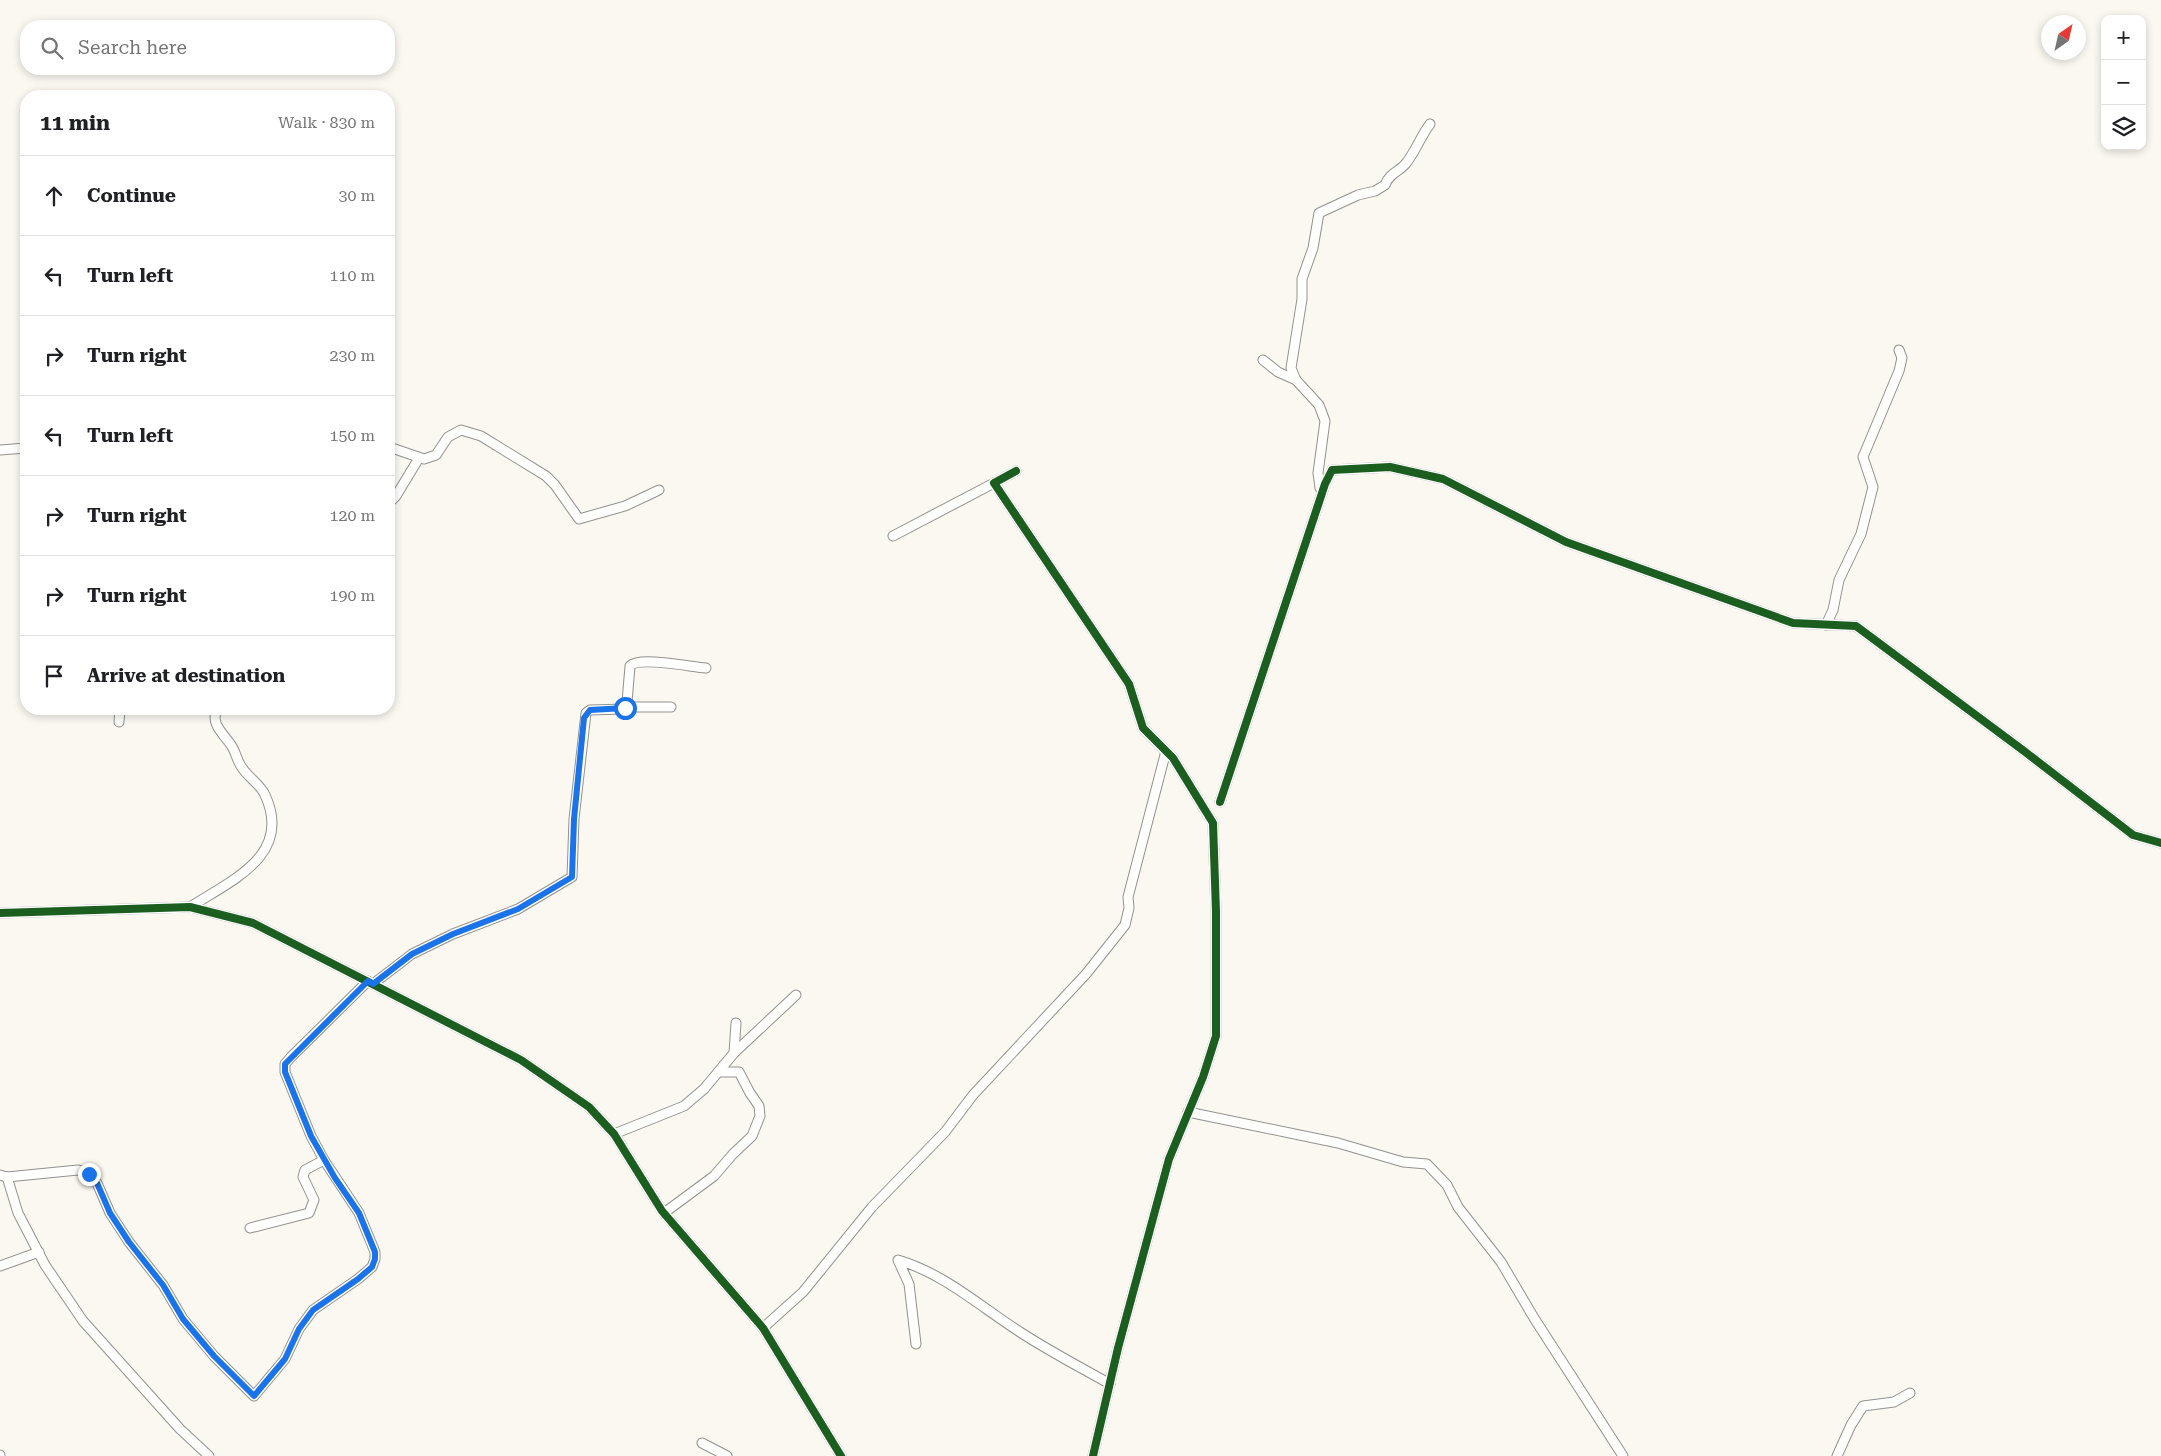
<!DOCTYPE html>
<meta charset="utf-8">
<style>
body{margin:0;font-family:"Roboto Serif",serif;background:#f2f2f2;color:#202124}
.controls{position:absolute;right:15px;top:15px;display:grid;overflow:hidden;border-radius:10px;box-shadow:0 2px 8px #0003}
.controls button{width:45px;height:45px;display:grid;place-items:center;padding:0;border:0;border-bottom:1px solid #e0e0e0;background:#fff;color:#202124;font:25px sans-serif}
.compass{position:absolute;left:2041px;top:15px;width:45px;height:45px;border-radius:50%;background:#fff;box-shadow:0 2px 8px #0003;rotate:34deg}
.stop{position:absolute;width:15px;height:15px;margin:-11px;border:4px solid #1a73e8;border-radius:50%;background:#fff}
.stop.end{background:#1a73e8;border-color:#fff;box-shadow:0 1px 5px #0008}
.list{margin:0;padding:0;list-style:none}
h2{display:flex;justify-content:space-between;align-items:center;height:65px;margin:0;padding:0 20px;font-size:21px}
h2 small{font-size:16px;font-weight:400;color:#757577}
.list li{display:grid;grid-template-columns:32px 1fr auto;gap:15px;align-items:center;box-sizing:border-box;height:80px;padding:0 20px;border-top:1px solid #e0e0e0}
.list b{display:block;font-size:19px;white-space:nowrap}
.list em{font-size:16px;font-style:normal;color:#757577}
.icon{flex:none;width:28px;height:28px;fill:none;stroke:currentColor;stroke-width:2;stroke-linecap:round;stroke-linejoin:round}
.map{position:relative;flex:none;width:2161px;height:1456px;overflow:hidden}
.search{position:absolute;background:#fff;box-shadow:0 2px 8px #0003;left:20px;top:20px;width:375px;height:55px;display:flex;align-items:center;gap:12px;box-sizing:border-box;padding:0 18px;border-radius:20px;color:#757577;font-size:19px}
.panel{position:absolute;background:#fff;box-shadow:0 2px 8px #0003;left:20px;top:90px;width:375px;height:625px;border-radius:20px}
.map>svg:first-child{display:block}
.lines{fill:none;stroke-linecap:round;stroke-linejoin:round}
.minor-casing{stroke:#93928f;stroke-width:11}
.minor{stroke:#fefefd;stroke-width:9}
.cycleway-casing{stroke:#fff;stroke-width:11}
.cycleway{stroke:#1b5e20;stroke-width:8}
.route{stroke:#1a73e8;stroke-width:6}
</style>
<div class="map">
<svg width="2161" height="1456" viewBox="0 0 2161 1456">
<rect width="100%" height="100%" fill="#faf8f1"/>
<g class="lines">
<defs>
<g id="minor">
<polyline points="1263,360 1278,372 1296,380 1319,405 1325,421 1318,473 1320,488 1323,486"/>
<path d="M1296,380L1291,368L1302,299V279L1313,248L1319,213L1358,195L1375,191L1385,185C1390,172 1400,172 1407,162C1416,150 1421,136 1430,124"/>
<polyline points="389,447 424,459 436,455 448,437 461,430 481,436 546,476 555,485 579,519 625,506 659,490"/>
<polyline points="0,450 26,448"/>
<polyline points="1016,471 994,483 1129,684 1143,728 1173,758 1213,823 1216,912 1216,1036 1203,1077 1169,1159 1118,1348 1093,1456"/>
<polyline points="389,503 396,496 419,458"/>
<polyline points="893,536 994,483"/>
<polyline points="1826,625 1833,610 1839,580 1861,534 1873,487 1863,457 1899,371 1902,358 1899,350"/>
<polyline points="626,707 671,707"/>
<polyline points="119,722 120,709"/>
<polyline points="1220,802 1325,484 1332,470 1390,467 1443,479 1566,542 1793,623 1856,626 2024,751 2133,835 2161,843"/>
<path d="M190,907C232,880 293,855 265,795C261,785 249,778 243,769C237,762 236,752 231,745C223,733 210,724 217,709"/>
<polyline points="0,913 190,907 253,923 521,1060 589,1107 614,1134 662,1211 763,1328 841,1456"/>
<path d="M373,984L412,954L453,934L518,909L572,877L574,819L586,713L590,710L625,709L627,702L630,666C639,656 691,667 706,668"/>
<polyline points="734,1053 796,995"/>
<polyline points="1188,1112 1338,1143 1403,1162 1427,1164 1447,1185 1458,1207 1501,1262 1534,1318 1623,1456"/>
<polyline points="614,1134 684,1106 704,1089 734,1053 736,1023"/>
<polyline points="0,1175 7,1177 78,1170 89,1174 97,1183 110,1213 129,1242 163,1285 183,1319 214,1356 254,1396 285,1359 299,1329 313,1310 358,1279 372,1267 375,1259 375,1252 359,1213 324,1160 311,1136 285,1072 285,1064 291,1057 368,981"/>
<polyline points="7,1177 18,1213 45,1265 83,1321 180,1429 209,1456"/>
<polyline points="664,1213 714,1176 733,1154 752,1136 760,1116 759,1106 750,1093 739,1072 720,1072"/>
<polyline points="250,1228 309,1213 314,1200 303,1177 305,1170 324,1160"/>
<polyline points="0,1266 39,1252"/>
<polyline points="763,1328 803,1292 872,1207 945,1132 973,1095 1086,974 1125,925 1129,908 1128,897 1166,751"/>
<path d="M916,1344L909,1284L898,1260C943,1273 981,1307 1020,1332C1049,1351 1080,1367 1110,1384"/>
<polyline points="702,1443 727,1456"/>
<polyline points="0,1455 0,1456"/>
<polyline points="1837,1456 1851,1425 1863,1406 1894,1402 1910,1393"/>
</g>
</defs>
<use href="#minor" class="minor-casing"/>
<use href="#minor" class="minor"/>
<defs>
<g id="cycleway">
<polyline points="1016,471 994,483 1129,684 1143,728 1173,758 1213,823 1216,912 1216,1036 1203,1077 1169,1159 1118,1348 1093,1456"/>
<polyline points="1220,802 1325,484 1332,470 1390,467 1443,479 1566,542 1793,623 1856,626 2024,751 2133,835 2161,843"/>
<polyline points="0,913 190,907 253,923 521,1060 589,1107 614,1134 662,1211 763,1328 841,1456"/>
</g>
</defs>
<use href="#cycleway" class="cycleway-casing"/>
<use href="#cycleway" class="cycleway"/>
</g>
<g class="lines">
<polyline class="route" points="89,1174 97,1183 110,1213 129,1242 163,1285 183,1319 214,1356 254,1396 285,1359 299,1329 313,1310 358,1279 372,1267 375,1259 375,1252 359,1213 335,1178 311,1136 285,1072 285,1064 368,981 373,984 412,954 453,934 518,909 572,877 574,819 584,718 590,710 625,708"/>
</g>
</svg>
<div class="controls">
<button>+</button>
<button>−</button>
<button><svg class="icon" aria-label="layers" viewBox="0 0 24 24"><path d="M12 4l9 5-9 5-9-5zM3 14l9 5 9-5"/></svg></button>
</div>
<svg class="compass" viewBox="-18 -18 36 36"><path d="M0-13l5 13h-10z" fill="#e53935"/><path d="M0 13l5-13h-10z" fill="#757577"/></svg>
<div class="stop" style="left:625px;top:708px"></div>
<div class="stop end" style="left:89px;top:1174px"></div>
<div class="search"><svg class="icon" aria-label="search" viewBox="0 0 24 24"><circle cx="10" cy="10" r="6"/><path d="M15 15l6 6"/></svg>Search here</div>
<section class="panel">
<h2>11 min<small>Walk · 830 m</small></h2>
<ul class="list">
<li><svg class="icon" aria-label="ahead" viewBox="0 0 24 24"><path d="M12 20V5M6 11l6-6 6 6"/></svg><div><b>Continue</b></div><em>30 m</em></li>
<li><svg class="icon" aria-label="left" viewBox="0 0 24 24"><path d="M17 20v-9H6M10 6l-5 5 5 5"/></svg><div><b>Turn left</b></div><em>110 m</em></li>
<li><svg class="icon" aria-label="right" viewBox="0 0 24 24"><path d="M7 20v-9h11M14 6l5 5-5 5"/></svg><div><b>Turn right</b></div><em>230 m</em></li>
<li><svg class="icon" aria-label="left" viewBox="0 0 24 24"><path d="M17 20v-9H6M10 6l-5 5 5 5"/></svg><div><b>Turn left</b></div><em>150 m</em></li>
<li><svg class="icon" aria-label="right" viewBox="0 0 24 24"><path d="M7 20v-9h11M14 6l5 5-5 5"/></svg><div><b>Turn right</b></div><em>120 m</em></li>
<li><svg class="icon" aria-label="right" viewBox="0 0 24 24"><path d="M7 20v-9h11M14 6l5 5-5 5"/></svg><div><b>Turn right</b></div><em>190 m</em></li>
<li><svg class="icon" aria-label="arrive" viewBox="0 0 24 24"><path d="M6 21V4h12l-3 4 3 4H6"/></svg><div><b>Arrive at destination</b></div></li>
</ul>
</section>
</div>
